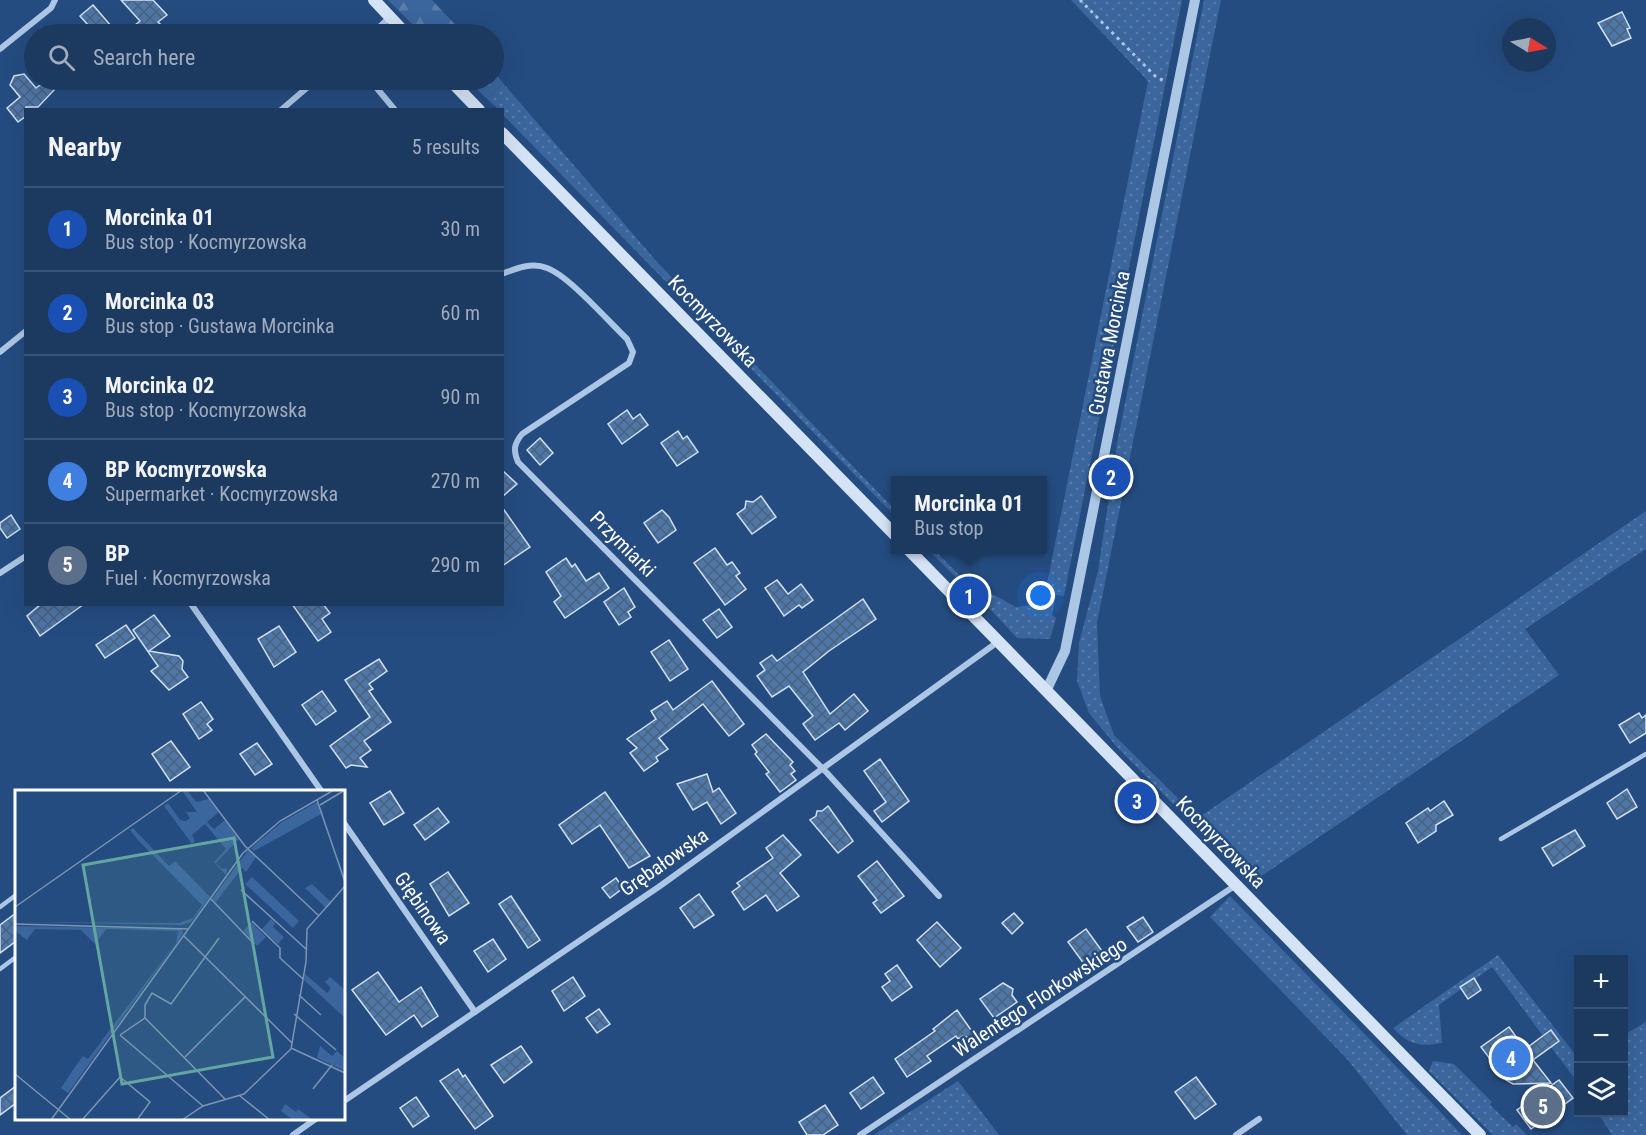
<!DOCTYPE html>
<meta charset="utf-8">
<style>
body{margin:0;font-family:"Roboto Condensed",sans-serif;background:#294469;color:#f1f3f6}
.controls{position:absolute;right:18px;bottom:18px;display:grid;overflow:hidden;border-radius:0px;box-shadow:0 6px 24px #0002}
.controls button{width:54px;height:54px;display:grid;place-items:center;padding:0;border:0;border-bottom:2px solid #3a5375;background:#1c3960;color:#f1f3f6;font:30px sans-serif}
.compass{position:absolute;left:1502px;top:18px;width:54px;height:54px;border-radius:50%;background:#1c3960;box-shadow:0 6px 24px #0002;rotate:100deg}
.you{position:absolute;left:1041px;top:596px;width:21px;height:21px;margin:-15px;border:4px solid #fff;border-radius:50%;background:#1a73e8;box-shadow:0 0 0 9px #1a73e833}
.badge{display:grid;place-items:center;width:39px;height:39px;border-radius:50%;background:#f0cc70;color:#fff;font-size:20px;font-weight:700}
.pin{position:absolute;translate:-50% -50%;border:3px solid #fff;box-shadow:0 2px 6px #0006}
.popup{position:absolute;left:891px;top:476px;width:156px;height:78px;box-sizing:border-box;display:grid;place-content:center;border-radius:0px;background:#1c3960;filter:drop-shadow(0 2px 4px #0005);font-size:20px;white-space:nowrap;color:#a0acbd}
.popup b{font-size:22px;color:#f1f3f6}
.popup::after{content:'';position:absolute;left:50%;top:100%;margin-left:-12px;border:12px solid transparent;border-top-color:#1c3960}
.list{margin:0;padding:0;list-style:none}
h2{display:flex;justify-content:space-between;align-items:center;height:78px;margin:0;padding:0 24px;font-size:26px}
h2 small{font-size:20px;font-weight:400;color:#a0acbd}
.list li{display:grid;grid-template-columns:39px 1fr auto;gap:18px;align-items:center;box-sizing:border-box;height:84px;padding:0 24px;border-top:2px solid #3a5375}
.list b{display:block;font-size:22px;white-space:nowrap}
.list p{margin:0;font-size:20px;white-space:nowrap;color:#a0acbd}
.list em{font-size:20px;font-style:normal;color:#a0acbd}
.icon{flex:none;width:33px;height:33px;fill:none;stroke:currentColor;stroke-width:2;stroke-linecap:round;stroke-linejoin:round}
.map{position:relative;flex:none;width:1646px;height:1135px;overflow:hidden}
.search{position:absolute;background:#1c3960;box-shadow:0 6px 24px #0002;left:24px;top:24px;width:480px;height:66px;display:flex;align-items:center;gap:15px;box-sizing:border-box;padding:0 21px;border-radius:33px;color:#a0acbd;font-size:22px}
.panel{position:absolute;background:#1c3960;box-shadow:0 6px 24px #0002;left:24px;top:108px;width:480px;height:498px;border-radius:0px}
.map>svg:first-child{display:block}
.grass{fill:url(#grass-dots)}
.forest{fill:url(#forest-firs)}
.building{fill:url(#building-cross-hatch);stroke:#cfe0f5;stroke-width:1.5}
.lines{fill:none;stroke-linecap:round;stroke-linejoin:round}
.path{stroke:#acc6e6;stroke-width:3;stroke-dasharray:3 4.5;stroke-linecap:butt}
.service{stroke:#acc6e6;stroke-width:4.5}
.minor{stroke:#acc6e6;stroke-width:6}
.tertiary{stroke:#acc6e6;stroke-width:10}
.secondary{stroke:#d5e3f6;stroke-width:12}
.labels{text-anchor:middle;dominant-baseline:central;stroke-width:5;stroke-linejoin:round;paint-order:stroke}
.street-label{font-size:20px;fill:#fff;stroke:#254c80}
.inset-road{fill:none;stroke:#7c94b3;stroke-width:1.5}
.view{fill:#63a6a1;fill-opacity:0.15;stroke:#63a6a1;stroke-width:3}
.inset-edge{fill:none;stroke:#fff;stroke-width:3}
</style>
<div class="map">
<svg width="1646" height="1135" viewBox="0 0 1646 1135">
<defs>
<pattern id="grass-dots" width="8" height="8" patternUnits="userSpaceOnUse" patternTransform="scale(1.5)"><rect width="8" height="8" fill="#3a669d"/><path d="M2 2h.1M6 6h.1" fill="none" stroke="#587dac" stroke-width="1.8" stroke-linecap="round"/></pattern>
<pattern id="forest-firs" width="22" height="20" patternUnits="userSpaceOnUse" patternTransform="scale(1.5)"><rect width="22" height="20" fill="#3a669d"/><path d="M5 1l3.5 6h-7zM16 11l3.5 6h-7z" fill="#587dac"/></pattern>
<pattern id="building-cross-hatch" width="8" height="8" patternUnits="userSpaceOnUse" patternTransform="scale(1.5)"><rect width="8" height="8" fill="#4d76a9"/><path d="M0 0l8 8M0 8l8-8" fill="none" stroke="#4c617a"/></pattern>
</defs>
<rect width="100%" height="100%" fill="#254c80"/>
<g class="grass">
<polygon points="1071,0 1182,0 1064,596 1056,595 1052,615 1056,618 1050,639 1017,638 961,578 957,578 928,550 934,550 961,577 1016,607 1043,604 1148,81"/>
<polygon points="1204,0 1221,0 1097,623 1100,696 1114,735 1198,818 1646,511 1646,549 1525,629 1559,675 1251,883 1116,746 1089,713 1077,681 1079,643 1098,571 1117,444"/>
<polygon points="503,83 657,262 895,510 895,516 503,115 502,110 498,109 487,99"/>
<polygon points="1230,896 1433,1104 1462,1135 1407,1135 1347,1059 1210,917"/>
<path d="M1498,955L1578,1058V1083L1551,1047L1559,1041L1551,1031L1543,1036L1492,967L1439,1005L1442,1043C1420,1047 1409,1045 1393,1028Z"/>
<polygon points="1646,1022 1646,1135 1612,1135 1598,1113 1624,1112 1624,1035"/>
<polygon points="1433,1061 1454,1064 1492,1102 1490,1105 1513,1127 1516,1124 1527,1135 1493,1135 1429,1071"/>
<polygon points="958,1081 999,1135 874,1135"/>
</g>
<g class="forest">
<polygon points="388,0 432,0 464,34 422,34"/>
<polygon points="494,71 503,83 487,99 468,80 494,80"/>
</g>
<g class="building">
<polygon points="121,0 153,0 167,15 158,22 171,34 124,34 140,21"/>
<polygon points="93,5 118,34 96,34 80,16"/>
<polygon points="1622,12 1630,28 1627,29 1631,38 1612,46 1598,23"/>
<polygon points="24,74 36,88 47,80 55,89 38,107 26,107 26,116 18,122 7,108 20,97 10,85 14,76"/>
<polygon points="627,410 633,419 640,414 648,425 622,444 608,424"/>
<polygon points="678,431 683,439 687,436 698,452 677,466 661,443"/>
<polygon points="540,438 553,453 540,465 527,450"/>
<polygon points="502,470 517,484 502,497"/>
<polygon points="761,496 776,517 752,534 737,514 745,508 746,501 753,502"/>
<polygon points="502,507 530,547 502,566"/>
<polygon points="662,510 669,517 676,530 658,543 644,523"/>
<polygon points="11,515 20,529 7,538 0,528 0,523"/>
<polygon points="715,548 727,565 732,562 740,573 736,576 746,589 725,605 694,563"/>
<polygon points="566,558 572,567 575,564 586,581 599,573 609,588 565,618 554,602 561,596 546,572"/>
<polygon points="777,580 788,594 801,584 813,600 802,608 799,605 784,616 765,588"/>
<polygon points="624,588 635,607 628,612 631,617 619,625 604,602"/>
<polygon points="863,599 876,619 829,651 803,672 830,714 854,694 868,711 845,730 839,723 815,740 803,724 813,716 789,686 772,697 757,676 765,670 760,663 772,655 777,661"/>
<polygon points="41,604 84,604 40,636 27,616"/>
<polygon points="292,604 323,604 330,613 322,619 331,632 318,641"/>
<polygon points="719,609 732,627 717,638 703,620"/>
<polygon points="154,615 170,636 149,651 179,656 183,661 182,669 188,677 169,690 151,671 158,666 133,630"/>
<polygon points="126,625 135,638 105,658 96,645"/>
<polygon points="279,626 296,652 274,667 258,639"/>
<polygon points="669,640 688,669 670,681 651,652"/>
<polygon points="379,659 387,671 369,684 373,689 369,691 391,722 364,741 371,750 360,758 367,767 351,765 346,768 330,746 370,717 345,680"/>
<polygon points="712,681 744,724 729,736 703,704 659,738 668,749 656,757 658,761 644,771 630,753 637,748 627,739 656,719 651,711 667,701 673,710"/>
<polygon points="322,691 336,711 316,725 302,705"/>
<polygon points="201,702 213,719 207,724 212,730 199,739 183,714"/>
<polygon points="1639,713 1642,718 1646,715 1646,733 1630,743 1619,725"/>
<polygon points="766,734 793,762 790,765 795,771 791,774 796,780 780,792 766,774 769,772 755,754 757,752 752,745"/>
<polygon points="171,741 190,767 170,781 152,754"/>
<polygon points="257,743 272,764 255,775 240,754"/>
<polygon points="880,759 909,801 882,822 874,811 886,802 864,771"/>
<polygon points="707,774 713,792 719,788 736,813 721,824 707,802 693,810 677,784"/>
<polygon points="1627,789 1637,807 1617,819 1607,803"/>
<polygon points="390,791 404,813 384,825 370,803"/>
<polygon points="605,792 650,856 629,868 600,825 572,844 559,825"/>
<polygon points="1444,801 1453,815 1436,825 1436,831 1418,843 1406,823 1428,808 1430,811"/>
<polygon points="828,806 853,841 838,853 810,820 816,816 817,811 822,811"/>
<polygon points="438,808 449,822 425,840 414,825"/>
<polygon points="1575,830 1585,846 1553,866 1542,848"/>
<polygon points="783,835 801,855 780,873 799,896 777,911 766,895 744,910 732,892 740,886 737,883 773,858 766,848"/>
<polygon points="877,861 904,896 881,913 873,903 877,900 858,876"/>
<polygon points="448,872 469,903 449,916 430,884"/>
<polygon points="616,878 623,888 610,898 602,888"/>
<polygon points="699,894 714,915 694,928 680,908"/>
<polygon points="511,896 540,940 528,948 499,904"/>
<polygon points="16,913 16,941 0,953 0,925"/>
<polygon points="1014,913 1023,923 1012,934 1002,923"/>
<polygon points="1143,917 1153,932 1138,942 1127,927"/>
<polygon points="937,922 961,948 940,967 917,940"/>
<polygon points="1086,929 1105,955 1087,968 1068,942"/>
<polygon points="493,939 506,959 488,972 474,951"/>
<polygon points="897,965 912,987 892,1001 882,987 890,981 885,974"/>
<polygon points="378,972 399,1002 421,987 438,1016 422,1027 414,1015 386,1035 352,990"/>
<polygon points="573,977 585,996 564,1011 552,991"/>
<polygon points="1474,978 1481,990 1468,999 1460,987"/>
<polygon points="1003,983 1013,989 1012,995 1017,1002 994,1018 980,999"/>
<polygon points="599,1009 610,1024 597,1033 586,1018"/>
<polygon points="957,1010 978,1040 963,1036 958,1039 956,1036 927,1056 931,1061 907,1077 895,1059 935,1031 933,1029"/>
<polygon points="1509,1027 1525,1049 1551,1030 1559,1041 1533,1060 1551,1083 1513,1084 1506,1080 1481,1047"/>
<polygon points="521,1046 532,1062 504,1083 491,1065"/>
<polygon points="458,1069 463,1077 465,1075 493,1116 475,1129 440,1081"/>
<polygon points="873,1077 884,1093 861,1109 850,1093"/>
<polygon points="1196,1077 1216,1104 1195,1119 1175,1092"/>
<polygon points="1559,1080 1573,1098 1531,1129 1517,1110"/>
<polygon points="16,1086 16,1103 0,1115 0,1098"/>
<polygon points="416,1097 429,1116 413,1127 400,1108"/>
<polygon points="825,1105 838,1125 823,1135 807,1135 799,1122"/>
</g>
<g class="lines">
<polyline class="path" points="1080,0 1155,76 1166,82"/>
<g class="service">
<polyline points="1501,839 1646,754"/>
<polyline points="0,907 16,895"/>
<polyline points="0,969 16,957"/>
</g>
<g class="minor">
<polyline points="372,34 390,17"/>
<polyline points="0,49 51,8 55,0"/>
<polyline points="370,80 395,110"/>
<polyline points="281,110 316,80"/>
<path d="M502,274C517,268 532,262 547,268C569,276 608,321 627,339L633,352L629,363L522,434C514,444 513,450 518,462L827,773L939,896"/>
<polyline points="0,352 26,331"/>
<polyline points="0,573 26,556"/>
<polyline points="191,604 322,792"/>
<polyline points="344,823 475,1012"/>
<polyline points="344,1101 660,886 999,641"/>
<polyline points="293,1135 317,1118"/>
<polyline points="860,1135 1236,885"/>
<polyline points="1236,1135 1259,1119"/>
</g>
<polyline class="tertiary" points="1047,689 1065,651 1195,0"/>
<g class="secondary">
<polyline points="374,0 406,34"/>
<polyline points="450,80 479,110"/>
<polyline points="502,133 896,536"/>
<polyline points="909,550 1480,1135"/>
</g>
</g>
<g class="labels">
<g class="street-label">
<text transform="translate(713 321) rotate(46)">Kocmyrzowska</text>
<text transform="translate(1109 343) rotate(-79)">Gustawa Morcinka</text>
<text transform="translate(623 544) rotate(45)">Przymiarki</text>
<text transform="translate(1221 842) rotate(46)">Kocmyrzowska</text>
<text transform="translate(664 862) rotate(-35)">Grębałowska</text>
<text transform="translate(423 908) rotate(55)">Głębinowa</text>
<text transform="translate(1040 997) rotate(-33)">Walentego Florkowskiego</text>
</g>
</g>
<g transform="translate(15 790)">
<rect width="330" height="330" fill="#254c80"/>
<path d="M172,0L181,12L194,9L204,22L192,32L199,39L210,30L224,49L201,73L207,79L212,78L211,85L199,72L211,59L190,34L177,45L180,51L177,54L149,16L153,13L165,30L171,31L175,28L171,22H182L168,2ZM302,12L308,23L239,61L236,58L267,32ZM118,38L154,76L160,71L195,107L176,132L167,135L0,132L164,133L178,128L187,115L123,50L115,40ZM233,60L241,67L231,82L227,78L201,112L197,109ZM237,87L284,131L278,138L230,94ZM297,94L317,113L311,118L290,98ZM256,129L260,133L258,137L269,147L263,154L246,140ZM236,132L251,147L242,156L228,141ZM0,136L167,139L168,144L108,227L106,225L161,153L163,141L91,139L80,154L66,140L20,139L12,150L0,141ZM290,184L312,203L316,198L310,192L315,187L330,200V228L289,190ZM305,256L317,266L322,261L330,268V281L302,268ZM270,314L281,322L283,319L298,330H278L266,321Z" fill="#3a669d"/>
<path d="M106,225L108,227L53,303L46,298L62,274L68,266L73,269Z" fill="#3a669d"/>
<path class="inset-road" d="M188,0L230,56L304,126M302,10L330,92M305,15L330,0M226,100L291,159M196,109L239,154M0,117L167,0M237,131L265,158V168L288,189M0,134L174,139M169,146L277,253M284,205L306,225M279,224L321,260M130,228V215L137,203L156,214L204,148M105,245L130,228L210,309M105,245L188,316M276,258L330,283M170,267L230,207M0,284L56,330M298,299L317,275M225,306L255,330M36,330L228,63L265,31L319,0M67,330L105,287L135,312L122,330M167,330L188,316L229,304L276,259L291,172L292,139L330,96"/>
<path class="view" d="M219,48L258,267L107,294L68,75Z"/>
<rect width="330" height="330" class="inset-edge"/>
</g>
</svg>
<div class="controls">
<button>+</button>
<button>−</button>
<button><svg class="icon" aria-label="layers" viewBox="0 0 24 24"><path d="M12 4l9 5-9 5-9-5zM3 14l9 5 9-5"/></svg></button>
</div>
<svg class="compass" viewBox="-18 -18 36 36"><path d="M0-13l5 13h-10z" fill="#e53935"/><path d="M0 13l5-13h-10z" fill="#a0acbd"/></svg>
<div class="you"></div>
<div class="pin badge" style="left:969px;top:596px;background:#1a4fb4">1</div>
<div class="popup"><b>Morcinka 01</b>Bus stop</div>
<div class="pin badge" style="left:1111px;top:477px;background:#1a4fb4">2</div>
<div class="pin badge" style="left:1137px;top:801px;background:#1a4fb4">3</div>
<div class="pin badge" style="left:1511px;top:1058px;background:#3f7fe0">4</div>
<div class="pin badge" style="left:1543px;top:1106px;background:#5c6f8a">5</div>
<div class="search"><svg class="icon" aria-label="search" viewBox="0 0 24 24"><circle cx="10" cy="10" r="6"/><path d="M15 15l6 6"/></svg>Search here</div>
<section class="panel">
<h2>Nearby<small>5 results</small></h2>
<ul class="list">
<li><span class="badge" style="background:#1a4fb4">1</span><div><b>Morcinka 01</b><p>Bus stop · Kocmyrzowska</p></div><em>30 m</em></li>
<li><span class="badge" style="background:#1a4fb4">2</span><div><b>Morcinka 03</b><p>Bus stop · Gustawa Morcinka</p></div><em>60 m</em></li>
<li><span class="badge" style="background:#1a4fb4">3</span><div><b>Morcinka 02</b><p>Bus stop · Kocmyrzowska</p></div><em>90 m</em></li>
<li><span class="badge" style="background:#3f7fe0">4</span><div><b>BP Kocmyrzowska</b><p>Supermarket · Kocmyrzowska</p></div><em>270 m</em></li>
<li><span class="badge" style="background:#5c6f8a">5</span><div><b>BP</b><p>Fuel · Kocmyrzowska</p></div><em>290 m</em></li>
</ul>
</section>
</div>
